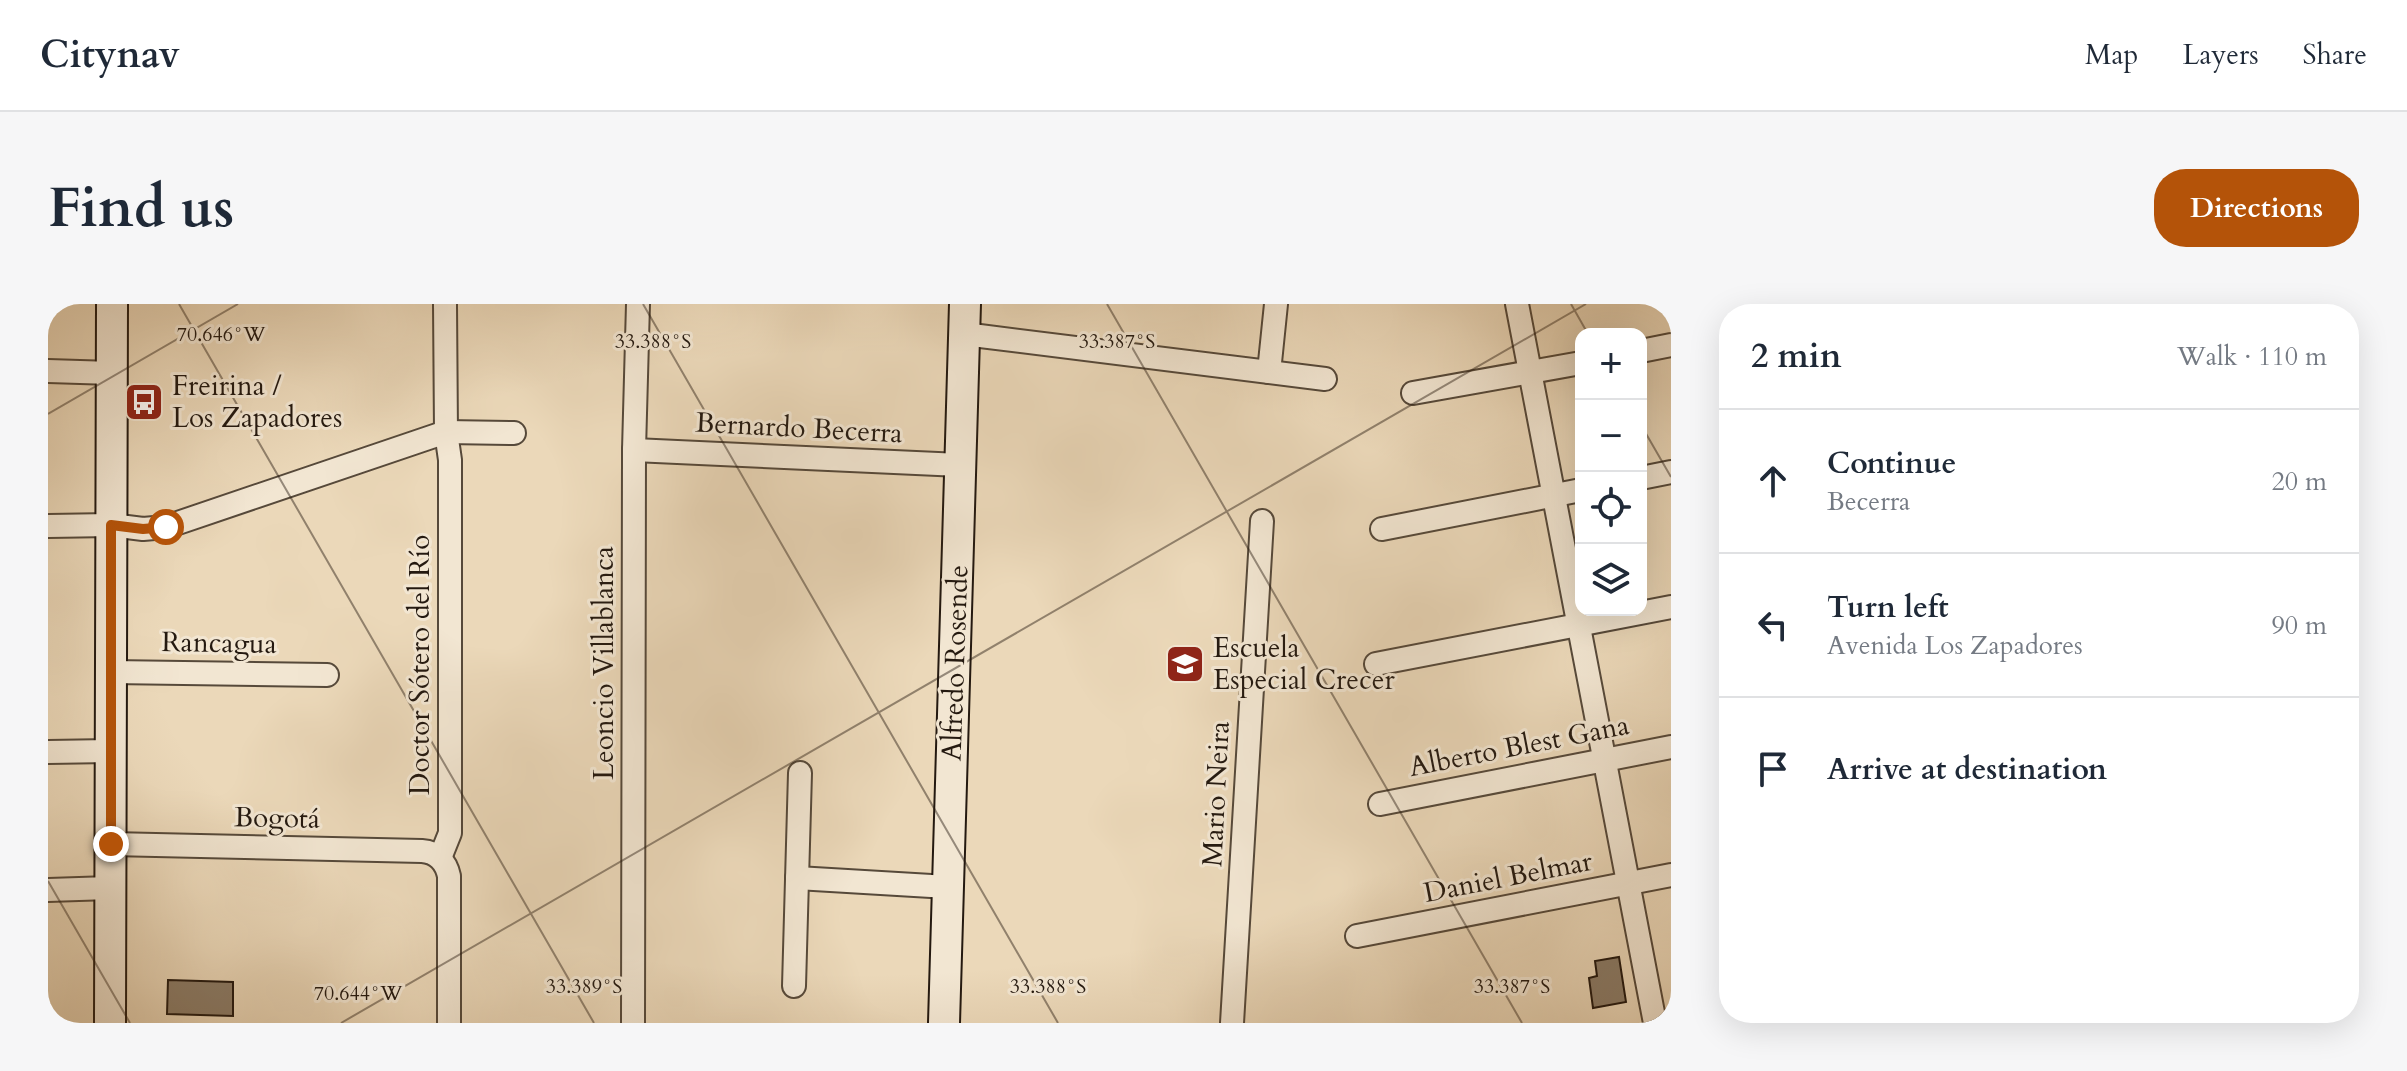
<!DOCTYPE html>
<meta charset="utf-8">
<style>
body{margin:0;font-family:Cardo,serif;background:#f6f6f7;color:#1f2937}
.controls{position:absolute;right:24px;top:24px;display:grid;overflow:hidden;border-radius:16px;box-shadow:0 8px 32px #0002}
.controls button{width:72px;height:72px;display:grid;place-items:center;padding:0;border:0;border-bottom:2px solid #e0e1e3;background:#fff;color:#1f2937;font:40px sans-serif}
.stop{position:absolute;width:24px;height:24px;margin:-18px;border:6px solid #b45309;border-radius:50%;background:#fff}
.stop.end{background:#b45309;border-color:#fff;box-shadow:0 2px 8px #0008}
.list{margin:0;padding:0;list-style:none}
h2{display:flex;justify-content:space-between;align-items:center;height:104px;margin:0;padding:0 32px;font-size:34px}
h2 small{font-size:26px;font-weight:400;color:#747a83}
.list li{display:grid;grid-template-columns:52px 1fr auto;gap:24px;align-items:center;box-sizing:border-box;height:144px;padding:0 32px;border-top:2px solid #e0e1e3}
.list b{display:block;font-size:30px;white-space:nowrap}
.list p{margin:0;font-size:26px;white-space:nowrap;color:#747a83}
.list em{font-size:26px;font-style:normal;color:#747a83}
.icon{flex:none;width:44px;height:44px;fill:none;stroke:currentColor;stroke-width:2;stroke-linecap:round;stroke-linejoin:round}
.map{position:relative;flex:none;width:1623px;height:719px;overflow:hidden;border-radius:32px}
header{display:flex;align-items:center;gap:48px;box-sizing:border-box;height:112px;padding:0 40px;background:#fff;border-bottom:2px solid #e0e1e3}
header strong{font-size:38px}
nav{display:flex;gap:44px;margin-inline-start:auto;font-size:28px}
.intro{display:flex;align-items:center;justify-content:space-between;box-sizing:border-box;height:192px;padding:0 48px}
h1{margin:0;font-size:56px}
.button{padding:20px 36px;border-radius:32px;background:#b45309;color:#fff;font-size:28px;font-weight:700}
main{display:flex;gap:48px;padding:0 48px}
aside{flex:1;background:#fff;border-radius:32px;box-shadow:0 8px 32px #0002}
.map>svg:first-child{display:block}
.building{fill:#8b7c68;stroke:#241910;stroke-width:2}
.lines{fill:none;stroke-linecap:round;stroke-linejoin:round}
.street-casing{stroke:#56493a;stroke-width:26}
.secondary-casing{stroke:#241910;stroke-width:34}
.street{stroke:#f2e6d2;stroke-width:22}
.secondary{stroke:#f2e6d2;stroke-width:30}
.route{stroke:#b45309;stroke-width:10}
.ticks{fill:none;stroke:#241910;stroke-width:2;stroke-opacity:0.45}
.labels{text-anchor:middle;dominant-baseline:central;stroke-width:6;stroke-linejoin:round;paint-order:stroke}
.poi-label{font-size:28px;fill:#241910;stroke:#f2e6d2;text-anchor:start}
.street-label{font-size:28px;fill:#241910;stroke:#f2e6d2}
.ticks-label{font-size:20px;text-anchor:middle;fill:#241910;stroke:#f2e6d2;stroke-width:6;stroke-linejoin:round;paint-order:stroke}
</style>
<header>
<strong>Citynav</strong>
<nav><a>Map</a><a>Layers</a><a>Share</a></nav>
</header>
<div class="intro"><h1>Find us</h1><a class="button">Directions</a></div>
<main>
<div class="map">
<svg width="1623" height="719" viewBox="0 0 1623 719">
<rect width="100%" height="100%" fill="#ebd8b9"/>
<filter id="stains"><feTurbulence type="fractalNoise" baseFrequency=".0025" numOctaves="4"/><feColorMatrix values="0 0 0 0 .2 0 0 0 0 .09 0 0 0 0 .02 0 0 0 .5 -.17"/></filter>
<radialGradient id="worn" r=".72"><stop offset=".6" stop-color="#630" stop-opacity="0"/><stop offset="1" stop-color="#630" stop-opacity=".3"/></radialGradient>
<g class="building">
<polygon points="1571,653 1578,698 1545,704 1541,674 1549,672 1547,657"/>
<polygon points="120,676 185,678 185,712 119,710"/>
</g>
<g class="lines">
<defs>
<g id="street">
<polyline points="1469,0 1607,719"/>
<polyline points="916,30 1277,75"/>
<polyline points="1593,47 1623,41"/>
<polyline points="0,67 64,69"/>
<polyline points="1221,68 1228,0"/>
<polyline points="1365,89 1533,59"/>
<polyline points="586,146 912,161"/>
<polyline points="1593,174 1623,168"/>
<polyline points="0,222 63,221 95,225 118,223 398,128 466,129"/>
<polyline points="1334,225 1533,186"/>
<polyline points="1328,360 1623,303"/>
<polyline points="63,368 279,371"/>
<polyline points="0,448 62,447"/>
<polyline points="1332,500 1623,443"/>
<path d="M63,540L374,547C389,548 398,558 401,572V719"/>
<polyline points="392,554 402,529 402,156 398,128 397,0"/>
<polyline points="749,574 900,583"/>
<polyline points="0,586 62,584"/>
<polyline points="1309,632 1623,571"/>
<polyline points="746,682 752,469"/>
<polyline points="585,719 586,146 590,0"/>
<polyline points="1184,719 1214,217"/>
</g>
<g id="secondary">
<polyline points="62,719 64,0"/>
<polyline points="896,719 917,0"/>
</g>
</defs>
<use href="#street" class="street-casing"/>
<use href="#secondary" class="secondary-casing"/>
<use href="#street" class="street"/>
<use href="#secondary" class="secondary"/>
</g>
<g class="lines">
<polyline class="route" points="63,540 63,221 95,225 118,223"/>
</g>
<path class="ticks" d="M131,0L546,719M595,0L1010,719M1059,0L1474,719M1523,0L1540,30M0,110L190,0M1593,121L1623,173M0,577L82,719M293,719L1538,0"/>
<defs>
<symbol id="bus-square" viewBox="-11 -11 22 22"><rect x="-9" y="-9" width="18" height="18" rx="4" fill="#8f2418" stroke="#f2e6d2"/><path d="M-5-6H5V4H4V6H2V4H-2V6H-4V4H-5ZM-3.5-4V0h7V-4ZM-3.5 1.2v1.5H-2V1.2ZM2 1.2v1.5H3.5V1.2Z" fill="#fff"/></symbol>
<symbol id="school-square" viewBox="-11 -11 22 22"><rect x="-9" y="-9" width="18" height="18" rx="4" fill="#8f2418" stroke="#f2e6d2"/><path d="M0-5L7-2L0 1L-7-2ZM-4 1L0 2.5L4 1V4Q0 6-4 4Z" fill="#fff"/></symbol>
</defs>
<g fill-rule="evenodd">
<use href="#bus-square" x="74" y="76" width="44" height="44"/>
<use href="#school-square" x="1115" y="338" width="44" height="44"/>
</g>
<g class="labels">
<g class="poi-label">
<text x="124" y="82">Freirina /<tspan x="124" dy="32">Los Zapadores</tspan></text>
<text x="1165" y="344">Escuela<tspan x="1165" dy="32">Especial Crecer</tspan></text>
</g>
<g class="street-label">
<text transform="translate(751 124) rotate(3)">Bernardo Becerra</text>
<text transform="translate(171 339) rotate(1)">Rancagua</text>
<text transform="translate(556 359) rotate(-90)">Leoncio Villablanca</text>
<text transform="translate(907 359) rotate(-88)">Alfredo Rosende</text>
<text transform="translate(372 361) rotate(-90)">Doctor Sótero del Río</text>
<text transform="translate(1471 442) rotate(-11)">Alberto Blest Gana</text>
<text transform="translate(1168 490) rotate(-87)">Mario Neira</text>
<text transform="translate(229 514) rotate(1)">Bogotá</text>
<text transform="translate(1460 573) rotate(-11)">Daniel Belmar</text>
</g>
</g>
<g class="ticks-label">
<text x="173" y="37">70.646°W</text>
<text x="605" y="44">33.388°S</text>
<text x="1069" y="44">33.387°S</text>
<text x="536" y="689">33.389°S</text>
<text x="1000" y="689">33.388°S</text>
<text x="1464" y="689">33.387°S</text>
<text x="310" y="696">70.644°W</text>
</g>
<rect width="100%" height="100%" filter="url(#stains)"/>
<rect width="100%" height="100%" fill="url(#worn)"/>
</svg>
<div class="controls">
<button>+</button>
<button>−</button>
<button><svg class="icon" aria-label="locate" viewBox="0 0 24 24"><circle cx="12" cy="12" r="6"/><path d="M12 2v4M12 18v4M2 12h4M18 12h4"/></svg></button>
<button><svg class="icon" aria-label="layers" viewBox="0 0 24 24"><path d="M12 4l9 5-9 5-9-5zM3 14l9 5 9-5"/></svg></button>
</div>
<div class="stop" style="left:118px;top:223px"></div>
<div class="stop end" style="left:63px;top:540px"></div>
</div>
<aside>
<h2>2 min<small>Walk · 110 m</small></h2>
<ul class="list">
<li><svg class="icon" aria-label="ahead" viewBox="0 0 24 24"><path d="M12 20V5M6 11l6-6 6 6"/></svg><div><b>Continue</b><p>Becerra</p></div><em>20 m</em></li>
<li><svg class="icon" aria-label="left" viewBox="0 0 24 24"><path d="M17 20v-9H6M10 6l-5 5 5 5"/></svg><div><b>Turn left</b><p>Avenida Los Zapadores</p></div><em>90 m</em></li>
<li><svg class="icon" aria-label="arrive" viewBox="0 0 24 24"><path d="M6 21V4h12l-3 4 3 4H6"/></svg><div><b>Arrive at destination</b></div></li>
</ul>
</aside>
</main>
